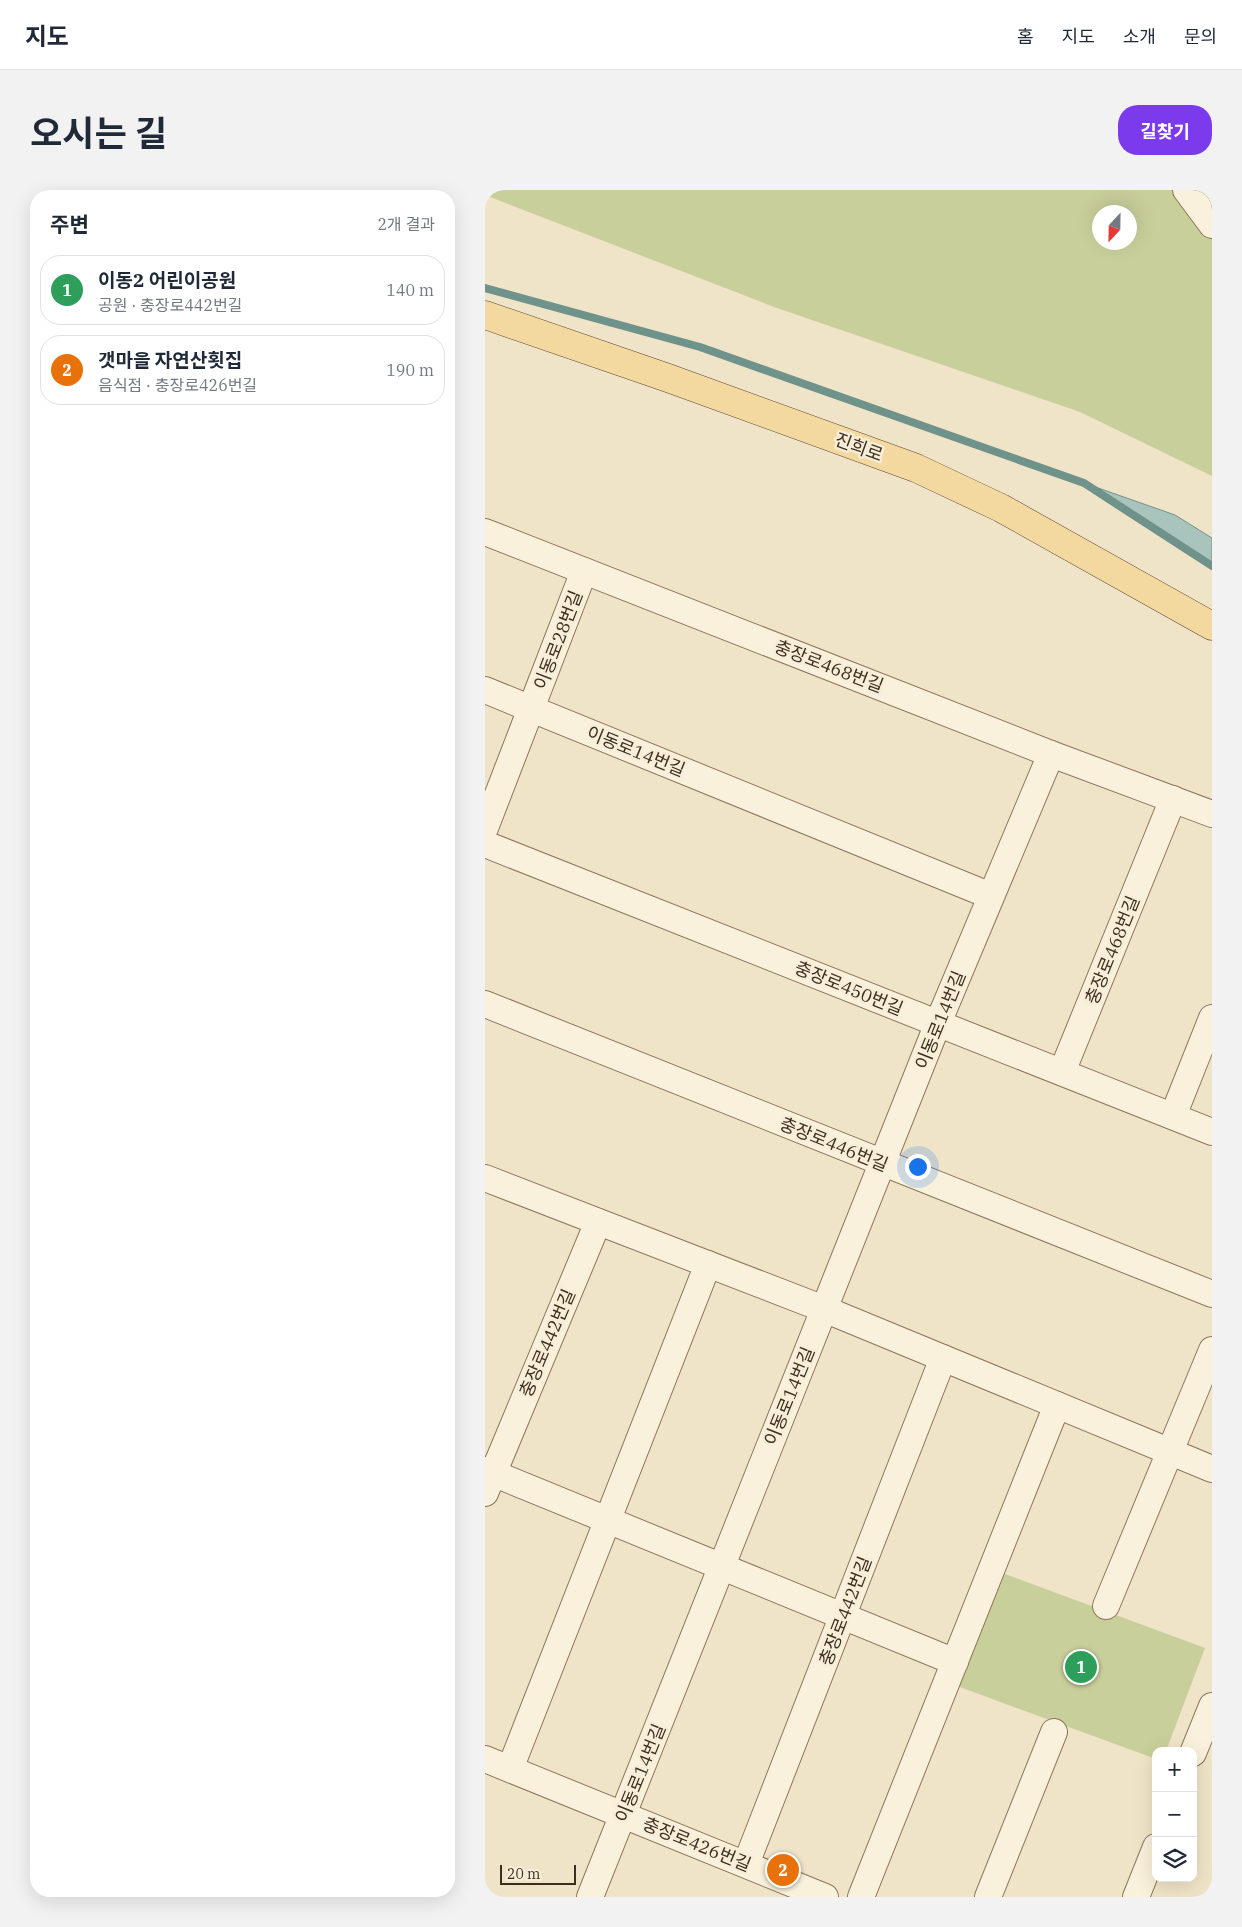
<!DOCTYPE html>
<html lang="ko">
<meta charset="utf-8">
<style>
body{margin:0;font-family:"IBM Plex Serif","Noto Sans KR",serif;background:#f2f2f3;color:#1f2937}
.controls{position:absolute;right:15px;bottom:15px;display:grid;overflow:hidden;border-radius:10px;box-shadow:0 5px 20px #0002}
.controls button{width:45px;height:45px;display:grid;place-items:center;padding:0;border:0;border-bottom:1px solid #e0e1e3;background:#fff;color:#1f2937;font:25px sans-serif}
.compass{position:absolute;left:607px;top:15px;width:45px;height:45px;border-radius:50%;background:#fff;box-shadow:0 5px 20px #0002;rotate:202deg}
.scale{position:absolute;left:15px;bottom:12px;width:76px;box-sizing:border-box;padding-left:5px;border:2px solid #3d2e20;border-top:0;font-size:14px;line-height:18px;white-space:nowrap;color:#3d2e20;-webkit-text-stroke:4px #f7eed8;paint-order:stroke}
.you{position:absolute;left:432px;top:976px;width:18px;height:18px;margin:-12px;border:4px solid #fff;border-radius:50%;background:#1a73e8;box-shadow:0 0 0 8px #1a73e833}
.badge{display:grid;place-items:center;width:32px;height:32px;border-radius:50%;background:#7c3aed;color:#fff;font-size:16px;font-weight:700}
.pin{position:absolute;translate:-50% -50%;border:2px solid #fff;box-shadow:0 1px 5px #0006}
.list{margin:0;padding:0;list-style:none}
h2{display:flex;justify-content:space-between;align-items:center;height:65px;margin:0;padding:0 20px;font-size:21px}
h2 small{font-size:16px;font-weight:400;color:#747a83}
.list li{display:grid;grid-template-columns:32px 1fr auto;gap:15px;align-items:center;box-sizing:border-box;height:70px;margin:0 10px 10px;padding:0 10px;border:1px solid #e0e1e3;border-radius:20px}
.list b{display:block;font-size:19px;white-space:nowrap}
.list p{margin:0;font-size:16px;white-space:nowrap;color:#747a83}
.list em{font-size:16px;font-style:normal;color:#747a83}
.icon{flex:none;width:28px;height:28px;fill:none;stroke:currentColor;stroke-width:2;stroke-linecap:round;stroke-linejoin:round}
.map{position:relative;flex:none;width:727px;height:1707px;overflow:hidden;border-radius:20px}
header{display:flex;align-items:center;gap:30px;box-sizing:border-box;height:70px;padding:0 25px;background:#fff;border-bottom:1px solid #e0e1e3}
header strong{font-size:24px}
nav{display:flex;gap:28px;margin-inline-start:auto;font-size:18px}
.intro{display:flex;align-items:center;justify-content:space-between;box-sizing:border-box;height:120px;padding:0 30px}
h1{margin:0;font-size:35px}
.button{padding:12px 22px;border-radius:20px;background:#7c3aed;color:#fff;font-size:18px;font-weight:700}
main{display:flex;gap:30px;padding:0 30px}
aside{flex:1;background:#fff;border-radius:20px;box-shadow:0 5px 20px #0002}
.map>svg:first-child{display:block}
.green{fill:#c9cf9b;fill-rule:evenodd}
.water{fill:#a9c4bc;stroke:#6f938a}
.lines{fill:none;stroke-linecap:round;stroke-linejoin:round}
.stream{stroke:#6f938a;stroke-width:8}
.minor-casing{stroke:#8d765c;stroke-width:28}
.major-casing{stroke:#5b4430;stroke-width:29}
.minor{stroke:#faf1dc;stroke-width:26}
.major{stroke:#f3d9a0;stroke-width:28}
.labels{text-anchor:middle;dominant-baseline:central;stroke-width:5;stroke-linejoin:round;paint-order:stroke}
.street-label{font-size:18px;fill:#3d2e20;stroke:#f7eed8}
</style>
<header>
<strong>지도</strong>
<nav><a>홈</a><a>지도</a><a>소개</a><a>문의</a></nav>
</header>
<div class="intro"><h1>오시는 길</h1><a class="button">길찾기</a></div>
<main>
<aside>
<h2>주변<small>2개 결과</small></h2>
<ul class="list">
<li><span class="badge" style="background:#2e9e5b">1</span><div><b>이동2 어린이공원</b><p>공원 · 충장로442번길</p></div><em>140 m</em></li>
<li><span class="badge" style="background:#e8710a">2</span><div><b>갯마을 자연산횟집</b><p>음식점 · 충장로426번길</p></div><em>190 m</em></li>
</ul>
</aside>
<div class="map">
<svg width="727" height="1707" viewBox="0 0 727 1707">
<rect width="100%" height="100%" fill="#f0e4c8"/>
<g class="green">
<path d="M0,0H727V286L595,222L289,117L0,5ZM614,22H644V52H614Z"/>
<polygon points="515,1382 720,1458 681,1561 671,1561 671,1569 472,1496"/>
</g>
<polygon class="water" points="599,293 690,325 727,348 727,376"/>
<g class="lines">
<polyline class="stream" points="0,98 215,157 599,293 727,376"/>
<defs>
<g id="minor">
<polyline points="701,0 727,35"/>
<polyline points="0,342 566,564 727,624"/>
<polyline points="0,500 506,706"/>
<polyline points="0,638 99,381"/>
<polyline points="0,654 727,942"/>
<polyline points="0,814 727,1104"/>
<polyline points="577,882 688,609"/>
<polyline points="688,926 727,828"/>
<polyline points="0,988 339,1119 727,1279"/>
<polyline points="0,1280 470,1472"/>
<polyline points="0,1303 113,1032"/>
<polyline points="621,1416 727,1160"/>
<polyline points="708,1563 727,1516"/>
<polyline points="0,1569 340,1707"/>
<polyline points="25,1579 223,1074"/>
<polyline points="261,1674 458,1168"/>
<polyline points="105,1707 453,833 566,564"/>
<polyline points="376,1707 572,1215"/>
<polyline points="503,1707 569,1542"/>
<polyline points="651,1707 671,1657"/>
</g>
<polyline id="major" points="0,125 183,188 431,278 516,318 727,436"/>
</defs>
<use href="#minor" class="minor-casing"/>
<use href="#major" class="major-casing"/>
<use href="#minor" class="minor"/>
<use href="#major" class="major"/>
</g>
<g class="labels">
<g class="street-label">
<text transform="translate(374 257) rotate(20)">진희로</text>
<text transform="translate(73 450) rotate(-69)">이동로28번길</text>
<text transform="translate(344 476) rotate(21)">충장로468번길</text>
<text transform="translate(151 561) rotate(22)">이동로14번길</text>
<text transform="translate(627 760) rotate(-68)">충장로468번길</text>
<text transform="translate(364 798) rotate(22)">충장로450번길</text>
<text transform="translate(455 830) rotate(-68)">이동로14번길</text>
<text transform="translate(349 954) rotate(22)">충장로446번길</text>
<text transform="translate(62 1153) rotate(-67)">충장로442번길</text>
<text transform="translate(304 1206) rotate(-68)">이동로14번길</text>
<text transform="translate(360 1421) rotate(-69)">충장로442번길</text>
<text transform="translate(155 1583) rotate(-68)">이동로14번길</text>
<text transform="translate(212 1654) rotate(22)">충장로426번길</text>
</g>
</g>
</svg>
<div class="controls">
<button>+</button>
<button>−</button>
<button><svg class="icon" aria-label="layers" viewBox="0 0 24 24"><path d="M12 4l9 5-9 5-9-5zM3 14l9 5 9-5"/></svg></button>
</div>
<svg class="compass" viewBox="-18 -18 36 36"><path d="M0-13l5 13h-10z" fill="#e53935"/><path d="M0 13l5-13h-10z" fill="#747a83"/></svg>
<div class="scale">20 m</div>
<div class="you"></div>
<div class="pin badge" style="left:596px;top:1477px;background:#2e9e5b">1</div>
<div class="pin badge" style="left:298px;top:1680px;background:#e8710a">2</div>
</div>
</main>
